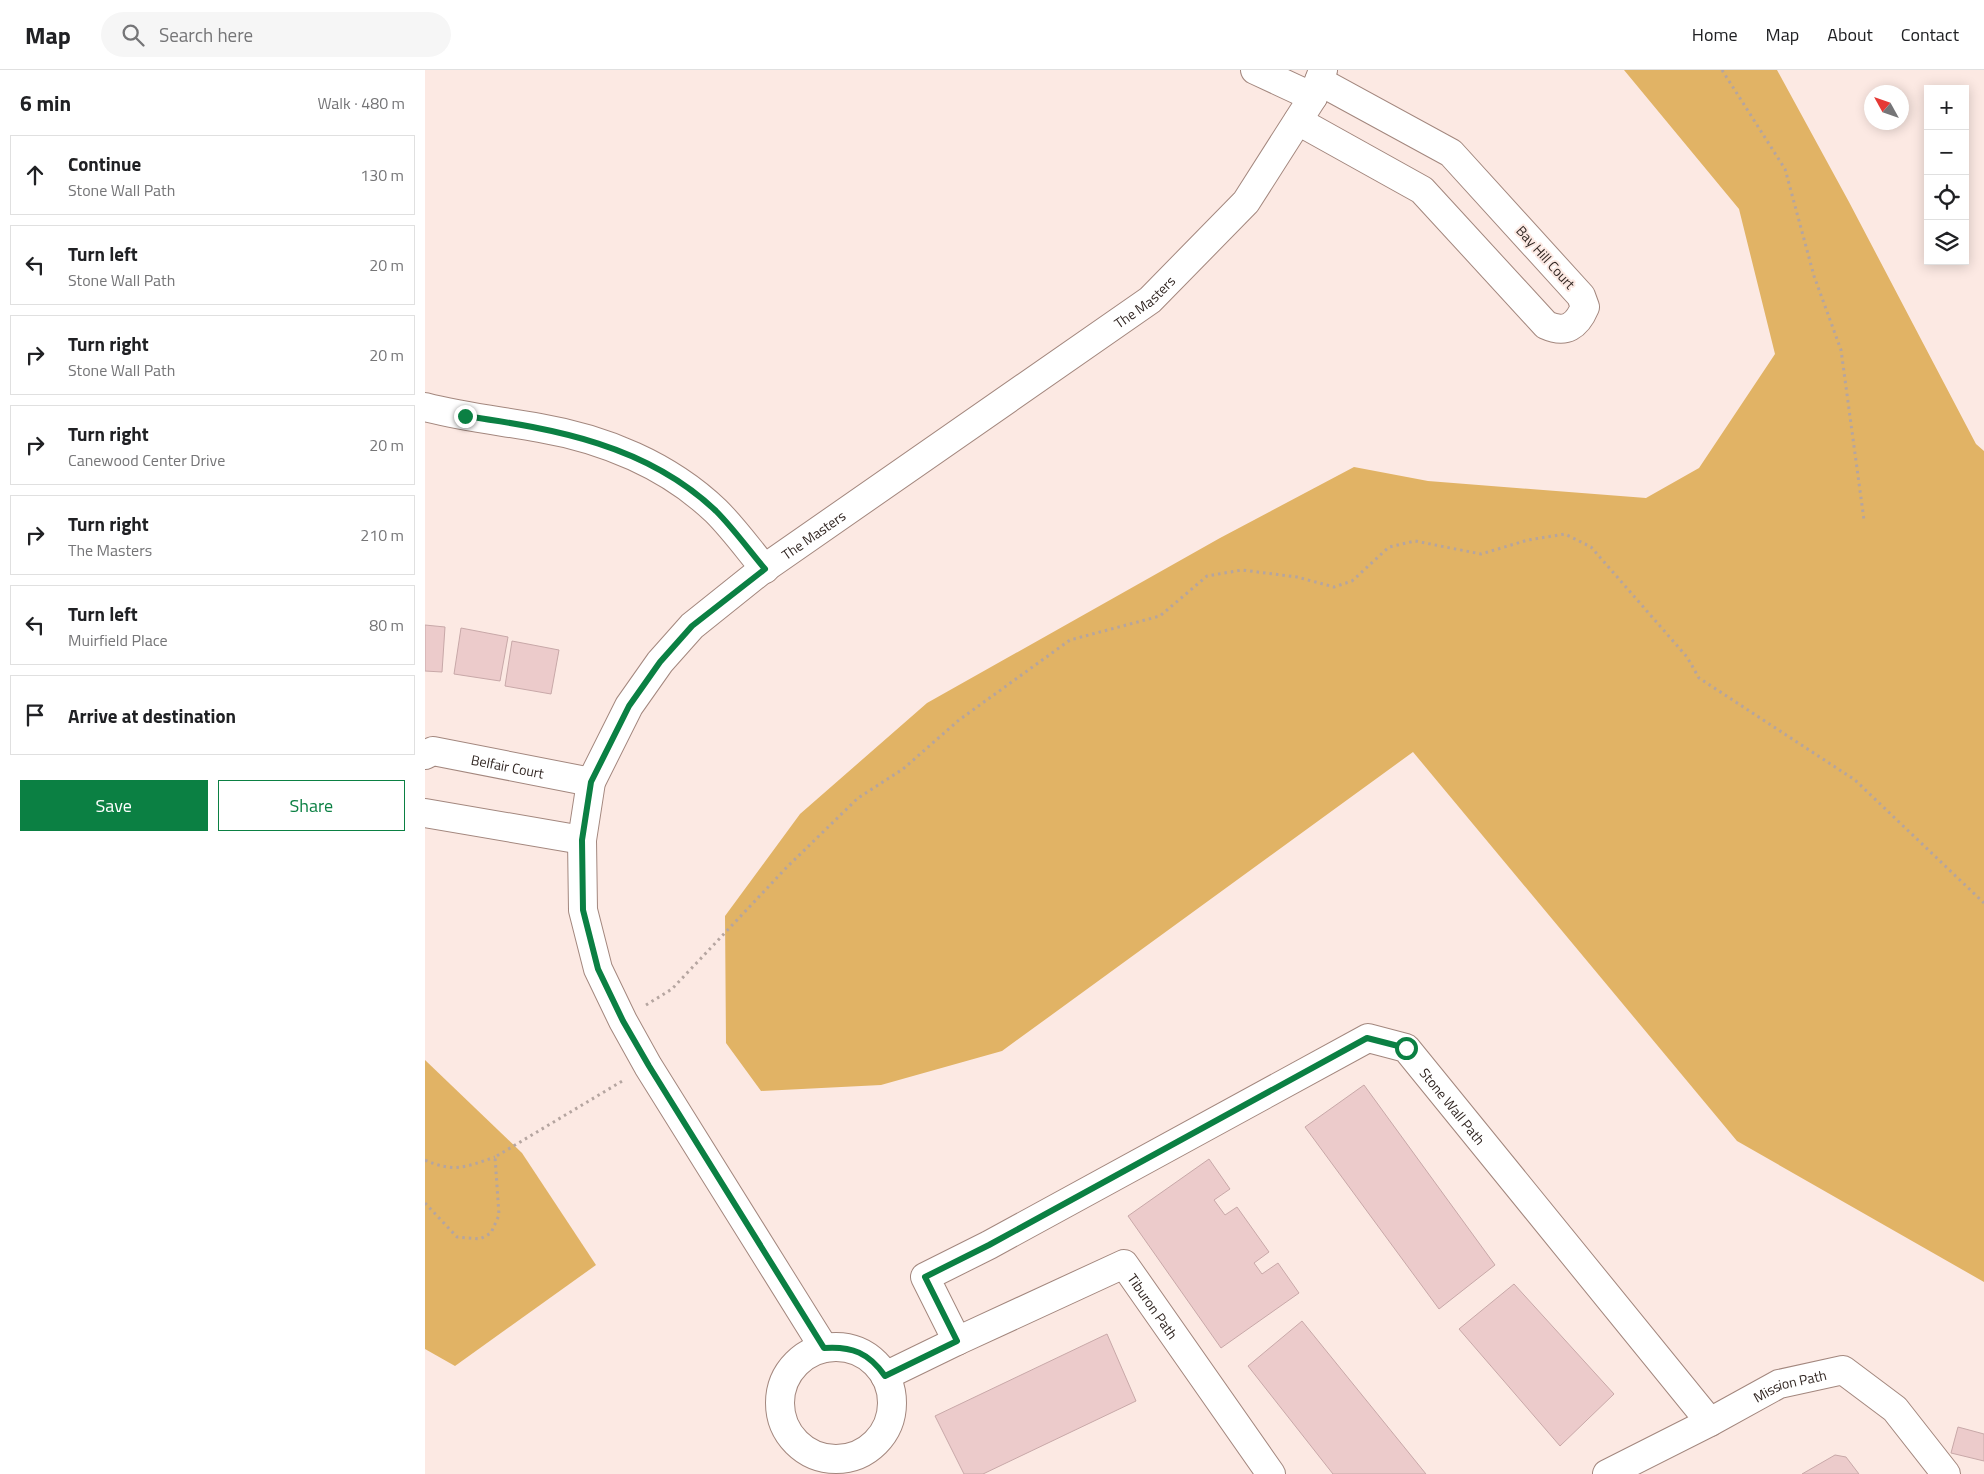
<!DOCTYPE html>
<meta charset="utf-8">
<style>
body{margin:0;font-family:"Titillium Web",sans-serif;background:#f6f6f6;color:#202124}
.controls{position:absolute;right:15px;top:15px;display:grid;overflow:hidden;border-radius:0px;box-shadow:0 2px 12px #0003}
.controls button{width:45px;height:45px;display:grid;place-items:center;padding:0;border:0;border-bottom:1px solid #e0e0e0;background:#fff;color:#202124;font:25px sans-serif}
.compass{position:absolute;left:1439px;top:15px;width:45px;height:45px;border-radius:50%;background:#fff;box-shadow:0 2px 12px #0003;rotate:310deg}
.stop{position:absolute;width:15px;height:15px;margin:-11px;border:4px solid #0b8043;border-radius:50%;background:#fff}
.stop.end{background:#0b8043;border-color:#fff;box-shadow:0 1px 5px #0008}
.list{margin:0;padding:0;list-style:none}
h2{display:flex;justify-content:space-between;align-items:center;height:65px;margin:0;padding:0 20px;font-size:21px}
h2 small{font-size:16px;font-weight:400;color:#757577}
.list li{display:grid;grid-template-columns:32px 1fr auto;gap:15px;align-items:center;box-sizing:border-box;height:80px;margin:0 10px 10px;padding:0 10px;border:1px solid #e0e0e0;border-radius:0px}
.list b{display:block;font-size:19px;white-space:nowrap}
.list p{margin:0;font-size:16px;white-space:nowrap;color:#757577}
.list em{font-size:16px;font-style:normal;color:#757577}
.actions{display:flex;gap:10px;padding:15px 20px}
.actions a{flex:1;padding:11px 0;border:1px solid #0b8043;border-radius:0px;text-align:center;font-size:18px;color:#0b8043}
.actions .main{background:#0b8043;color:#fff}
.icon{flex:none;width:28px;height:28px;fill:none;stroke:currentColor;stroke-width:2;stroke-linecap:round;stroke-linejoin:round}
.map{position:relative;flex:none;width:1559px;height:1404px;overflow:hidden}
header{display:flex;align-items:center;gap:30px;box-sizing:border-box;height:70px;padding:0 25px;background:#fff;border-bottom:1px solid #e0e0e0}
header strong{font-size:24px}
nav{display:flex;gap:28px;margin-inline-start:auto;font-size:18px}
.search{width:350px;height:45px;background:#f6f6f6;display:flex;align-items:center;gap:12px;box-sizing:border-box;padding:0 18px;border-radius:28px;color:#757577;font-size:19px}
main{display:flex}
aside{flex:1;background:#fff}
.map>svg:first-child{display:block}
.green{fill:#e1b365}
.building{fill:#eccbcb;stroke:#c8a8a8}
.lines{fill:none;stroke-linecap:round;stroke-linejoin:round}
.minor-casing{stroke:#a3877e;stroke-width:30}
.path{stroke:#b5a5a0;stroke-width:3;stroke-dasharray:2.5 4;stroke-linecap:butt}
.minor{stroke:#fff;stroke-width:28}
.route{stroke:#0b8043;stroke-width:6}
.labels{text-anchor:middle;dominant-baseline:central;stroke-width:4;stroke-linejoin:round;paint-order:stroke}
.street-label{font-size:14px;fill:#312622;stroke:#fce9e3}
</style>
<header>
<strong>Map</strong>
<div class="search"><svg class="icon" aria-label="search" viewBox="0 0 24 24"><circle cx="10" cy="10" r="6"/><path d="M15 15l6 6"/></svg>Search here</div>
<nav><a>Home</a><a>Map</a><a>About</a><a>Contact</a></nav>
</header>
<main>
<aside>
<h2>6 min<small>Walk · 480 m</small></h2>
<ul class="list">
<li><svg class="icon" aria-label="ahead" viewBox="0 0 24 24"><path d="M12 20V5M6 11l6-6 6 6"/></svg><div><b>Continue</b><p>Stone Wall Path</p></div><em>130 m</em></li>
<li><svg class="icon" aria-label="left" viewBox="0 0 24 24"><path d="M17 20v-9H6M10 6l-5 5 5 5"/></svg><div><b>Turn left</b><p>Stone Wall Path</p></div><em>20 m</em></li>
<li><svg class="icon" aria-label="right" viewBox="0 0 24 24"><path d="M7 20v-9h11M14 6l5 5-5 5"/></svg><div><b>Turn right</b><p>Stone Wall Path</p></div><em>20 m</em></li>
<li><svg class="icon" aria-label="right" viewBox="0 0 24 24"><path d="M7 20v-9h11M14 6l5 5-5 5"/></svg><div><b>Turn right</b><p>Canewood Center Drive</p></div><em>20 m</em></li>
<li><svg class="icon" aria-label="right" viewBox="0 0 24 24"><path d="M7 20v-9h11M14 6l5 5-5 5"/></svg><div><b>Turn right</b><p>The Masters</p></div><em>210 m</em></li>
<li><svg class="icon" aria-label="left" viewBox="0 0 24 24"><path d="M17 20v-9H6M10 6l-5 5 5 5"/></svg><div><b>Turn left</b><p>Muirfield Place</p></div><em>80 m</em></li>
<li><svg class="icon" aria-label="arrive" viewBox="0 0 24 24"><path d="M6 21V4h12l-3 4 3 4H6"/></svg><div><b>Arrive at destination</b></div></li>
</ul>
<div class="actions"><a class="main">Save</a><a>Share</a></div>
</aside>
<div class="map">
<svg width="1559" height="1404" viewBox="0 0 1559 1404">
<rect width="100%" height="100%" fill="#fce9e3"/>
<g class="green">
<polygon points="1199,0 1352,0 1424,132 1551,374 1559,381 1559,1212 1312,1071 988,682 577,981 456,1015 336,1021 301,973 300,846 375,744 502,633 795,468 929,397 1003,411 1221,428 1274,398 1350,284 1314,139"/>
<polygon points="0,990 97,1083 171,1195 30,1296 0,1279"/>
</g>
<g class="building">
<polygon points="0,555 20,557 17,602 0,601"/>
<polygon points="36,558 83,567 75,611 29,604"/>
<polygon points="87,571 134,580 126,624 80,616"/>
<polygon points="939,1015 1070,1195 1014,1239 880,1057"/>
<polygon points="784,1089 805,1119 789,1130 800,1145 812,1137 844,1182 829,1193 837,1204 853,1193 874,1223 796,1278 703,1146"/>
<polygon points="1089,1214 1189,1324 1135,1376 1034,1259"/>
<polygon points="877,1251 1001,1404 908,1404 823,1296"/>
<polygon points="682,1264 711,1331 558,1404 539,1404 510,1346"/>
<polygon points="1533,1357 1559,1364 1559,1391 1526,1383"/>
<polygon points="1410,1385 1421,1387 1434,1404 1377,1404"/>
</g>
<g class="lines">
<defs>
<g id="minor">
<polyline points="830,0 888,27"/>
<path d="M873,51L997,120L1121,255C1141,264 1152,256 1160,237L1156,226L1026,83L894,11"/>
<path d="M0,337C38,347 77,351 115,358C179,369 243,395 291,441C309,459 324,480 340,499"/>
<path id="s1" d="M0,685L8,681L166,712"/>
<polyline points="0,743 157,770"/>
<path id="s2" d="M532,1271L699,1194L846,1404"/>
<circle cx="411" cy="1333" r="56"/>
<path id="s3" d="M399,1278L223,996L198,951L173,899L158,840L157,770L166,712L204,636L235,592L267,556L337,500L725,230L821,132L888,27L898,0"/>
<path id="s4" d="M460,1306L532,1271L500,1207L564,1175L943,968L981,978L1285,1352"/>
<path id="s5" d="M1182,1404L1285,1352L1354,1314L1418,1300L1470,1339L1521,1404"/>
</g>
</defs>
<use href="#minor" class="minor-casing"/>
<g class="path">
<polyline points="1297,0 1360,99 1389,206 1416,280 1439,450"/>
<polyline points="221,935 247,919 362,797 433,728 478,699 534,650 645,570 735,546 782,506 817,500 872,507 909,517 927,511 964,477 990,471 1056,484 1103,470 1140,464 1166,477 1262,587 1274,608 1430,710 1559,833"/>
<path d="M0,1090C29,1103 41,1097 70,1087"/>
<polyline points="0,1133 32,1167 55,1169 66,1163 74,1145 70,1087 199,1010"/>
</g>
<use href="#minor" class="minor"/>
</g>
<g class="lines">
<path class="route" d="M40,346C130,359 222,375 291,441C308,458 324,480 340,499L267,556L235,592L204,636L166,712L157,770L158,840L173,899L198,951L224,996L399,1278C427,1276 444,1283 460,1306L532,1271L500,1207L564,1175L942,968L981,978"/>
</g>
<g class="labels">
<g class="street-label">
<text transform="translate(1121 187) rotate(48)">Bay Hill Court</text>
<text stroke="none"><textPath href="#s3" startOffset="1375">The Masters</textPath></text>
<text stroke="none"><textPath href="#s3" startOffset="970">The Masters</textPath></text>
<text stroke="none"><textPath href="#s1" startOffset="85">Belfair Court</textPath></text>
<text stroke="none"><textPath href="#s4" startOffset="769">Stone Wall Path</textPath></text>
<text stroke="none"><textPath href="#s2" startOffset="235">Tiburon Path</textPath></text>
<text stroke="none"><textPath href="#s5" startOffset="204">Mission Path</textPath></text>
</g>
</g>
</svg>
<div class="controls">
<button>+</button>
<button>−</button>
<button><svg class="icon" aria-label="locate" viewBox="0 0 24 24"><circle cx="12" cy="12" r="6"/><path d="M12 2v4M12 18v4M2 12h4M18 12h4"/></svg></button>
<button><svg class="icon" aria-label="layers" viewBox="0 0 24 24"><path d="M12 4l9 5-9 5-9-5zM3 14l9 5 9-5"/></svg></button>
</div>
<svg class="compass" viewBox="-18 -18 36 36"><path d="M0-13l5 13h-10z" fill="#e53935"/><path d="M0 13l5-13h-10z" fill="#757577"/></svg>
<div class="stop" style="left:981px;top:978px"></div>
<div class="stop end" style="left:40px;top:346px"></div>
</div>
</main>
